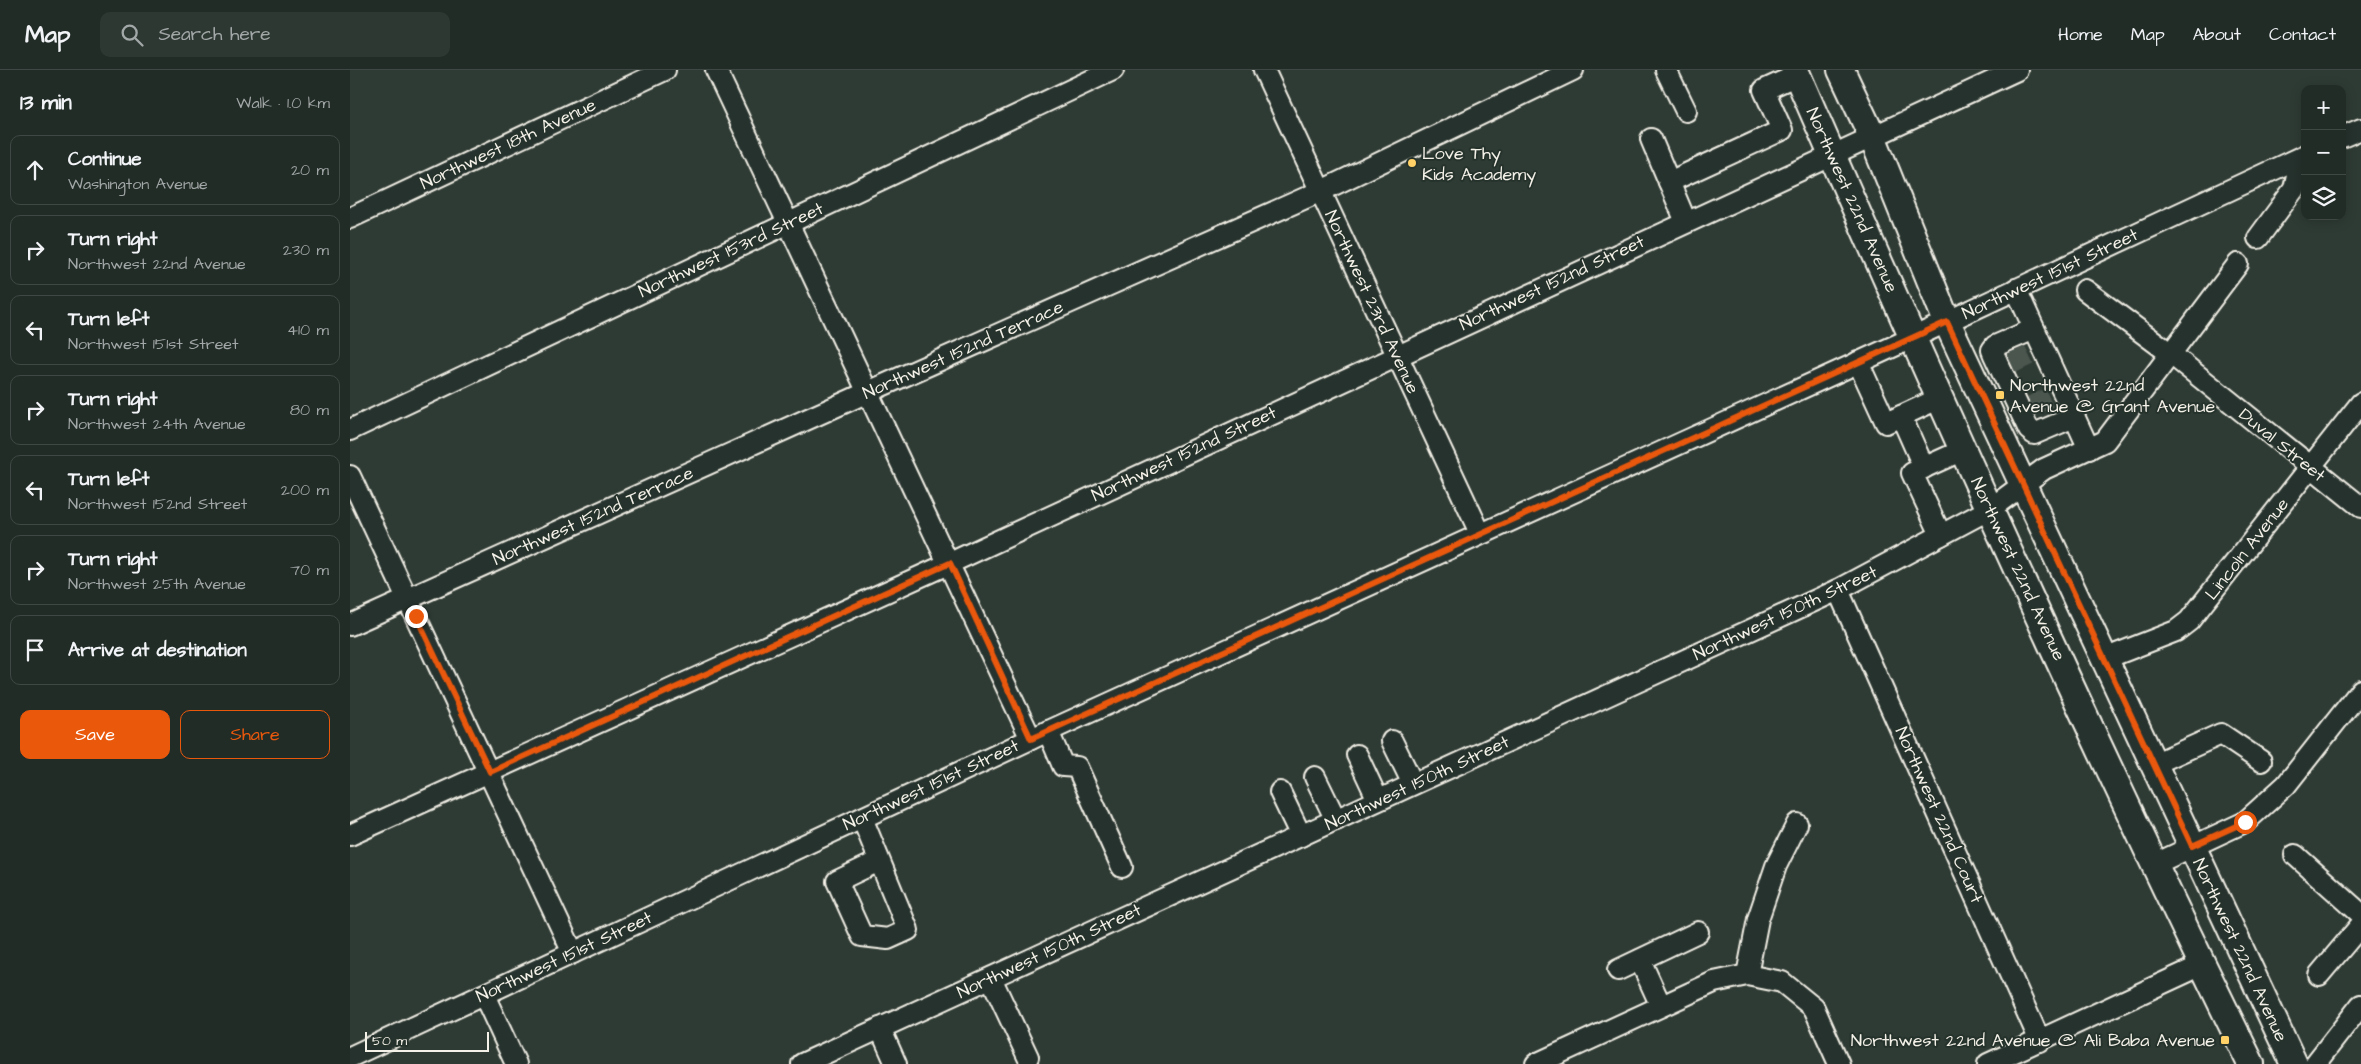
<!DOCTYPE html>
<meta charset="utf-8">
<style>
body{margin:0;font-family:"Architects Daughter",sans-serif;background:#2e3833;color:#f1f3f6}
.controls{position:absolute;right:15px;top:15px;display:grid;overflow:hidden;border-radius:10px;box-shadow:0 2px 12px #0003}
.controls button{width:45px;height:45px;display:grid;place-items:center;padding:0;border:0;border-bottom:1px solid #3f4844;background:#222c27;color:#f1f3f6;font:25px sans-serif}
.scale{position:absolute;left:15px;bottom:12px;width:124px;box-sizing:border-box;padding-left:5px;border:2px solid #f4f1e8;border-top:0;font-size:14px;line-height:18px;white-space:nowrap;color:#f4f1e8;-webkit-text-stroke:4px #26332d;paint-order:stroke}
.stop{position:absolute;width:15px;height:15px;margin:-11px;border:4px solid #ea580c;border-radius:50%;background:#fff}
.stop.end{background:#ea580c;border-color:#fff;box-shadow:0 1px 5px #0008}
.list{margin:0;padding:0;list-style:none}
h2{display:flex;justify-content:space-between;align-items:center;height:65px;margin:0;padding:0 20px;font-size:21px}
h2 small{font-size:16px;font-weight:400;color:#a2a7a7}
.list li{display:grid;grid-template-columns:32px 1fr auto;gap:15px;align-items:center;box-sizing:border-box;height:70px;margin:0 10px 10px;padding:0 10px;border:1px solid #3f4844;border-radius:10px}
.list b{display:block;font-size:19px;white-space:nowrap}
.list p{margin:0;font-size:16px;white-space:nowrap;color:#a2a7a7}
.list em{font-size:16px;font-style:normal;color:#a2a7a7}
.actions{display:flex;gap:10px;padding:15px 20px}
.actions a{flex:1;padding:11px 0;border:1px solid #ea580c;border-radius:10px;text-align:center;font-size:18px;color:#ea580c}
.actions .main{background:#ea580c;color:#fff}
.icon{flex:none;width:28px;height:28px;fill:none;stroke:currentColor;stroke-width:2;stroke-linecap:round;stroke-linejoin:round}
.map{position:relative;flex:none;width:2011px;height:994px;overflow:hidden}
header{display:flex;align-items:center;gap:30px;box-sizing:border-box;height:70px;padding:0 25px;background:#222c27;border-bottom:1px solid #3f4844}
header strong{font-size:24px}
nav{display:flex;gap:28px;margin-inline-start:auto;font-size:18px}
.search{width:350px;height:45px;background:#2e3833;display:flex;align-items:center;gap:12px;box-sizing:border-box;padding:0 18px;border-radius:10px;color:#a2a7a7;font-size:19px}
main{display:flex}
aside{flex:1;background:#222c27}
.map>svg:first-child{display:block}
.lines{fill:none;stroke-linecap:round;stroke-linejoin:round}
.minor-tunnel{stroke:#4c564f;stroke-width:20;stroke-dasharray:20 10;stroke-linecap:butt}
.minor-casing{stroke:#f4f1e8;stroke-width:24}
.major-casing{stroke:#f4f1e8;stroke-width:30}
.minor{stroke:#26332d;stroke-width:20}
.major{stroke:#26332d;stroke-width:26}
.route{stroke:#ea580c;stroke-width:6}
.poi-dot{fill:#ffd166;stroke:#26332d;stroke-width:2}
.labels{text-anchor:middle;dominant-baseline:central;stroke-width:4;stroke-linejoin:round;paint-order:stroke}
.street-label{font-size:18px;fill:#f4f1e8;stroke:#26332d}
.poi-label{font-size:18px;fill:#f4f1e8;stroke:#26332d;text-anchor:start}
</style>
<header>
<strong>Map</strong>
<div class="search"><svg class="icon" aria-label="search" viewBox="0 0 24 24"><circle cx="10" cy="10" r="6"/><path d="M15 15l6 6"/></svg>Search here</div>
<nav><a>Home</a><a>Map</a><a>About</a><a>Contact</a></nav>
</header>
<main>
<aside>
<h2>13 min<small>Walk · 1.0 km</small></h2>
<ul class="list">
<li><svg class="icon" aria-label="ahead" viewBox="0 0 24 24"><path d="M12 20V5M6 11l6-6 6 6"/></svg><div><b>Continue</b><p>Washington Avenue</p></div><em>20 m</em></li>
<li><svg class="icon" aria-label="right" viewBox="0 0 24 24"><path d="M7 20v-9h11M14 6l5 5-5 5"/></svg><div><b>Turn right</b><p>Northwest 22nd Avenue</p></div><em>230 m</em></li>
<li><svg class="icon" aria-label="left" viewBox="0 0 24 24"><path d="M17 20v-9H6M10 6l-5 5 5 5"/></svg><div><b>Turn left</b><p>Northwest 151st Street</p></div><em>410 m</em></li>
<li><svg class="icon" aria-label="right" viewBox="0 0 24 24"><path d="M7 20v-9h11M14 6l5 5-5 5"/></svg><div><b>Turn right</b><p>Northwest 24th Avenue</p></div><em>80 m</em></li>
<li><svg class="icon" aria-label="left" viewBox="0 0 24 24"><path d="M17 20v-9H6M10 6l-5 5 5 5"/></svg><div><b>Turn left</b><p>Northwest 152nd Street</p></div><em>200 m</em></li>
<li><svg class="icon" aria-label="right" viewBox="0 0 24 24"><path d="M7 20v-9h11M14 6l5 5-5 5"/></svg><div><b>Turn right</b><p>Northwest 25th Avenue</p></div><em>70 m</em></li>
<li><svg class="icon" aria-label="arrive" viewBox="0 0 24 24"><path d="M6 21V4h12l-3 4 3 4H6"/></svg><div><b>Arrive at destination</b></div></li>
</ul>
<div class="actions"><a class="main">Save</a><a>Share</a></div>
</aside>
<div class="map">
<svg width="2011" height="994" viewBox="0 0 2011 994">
<rect width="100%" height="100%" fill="#2e3b34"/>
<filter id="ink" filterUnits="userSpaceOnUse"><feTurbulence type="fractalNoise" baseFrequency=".02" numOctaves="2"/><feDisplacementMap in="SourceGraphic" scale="10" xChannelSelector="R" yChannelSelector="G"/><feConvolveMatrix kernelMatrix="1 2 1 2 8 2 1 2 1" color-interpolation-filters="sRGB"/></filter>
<g filter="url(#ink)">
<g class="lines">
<g class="minor-tunnel">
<polyline points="1661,294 1688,281"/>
<polyline points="1681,336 1708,324"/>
</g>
<defs>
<g id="minor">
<polyline points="366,0 681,669"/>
<polyline points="914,0 1130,463"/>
<polyline points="1316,0 1336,41"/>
<polyline points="1992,67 2011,59"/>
<polyline points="1301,69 1336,152"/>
<polyline points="1319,112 1432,60 1414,20 1447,5"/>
<polyline points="0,148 315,0"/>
<polyline points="1908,168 1944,119 1951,87"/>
<polyline points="1666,219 1739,379"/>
<polyline points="1735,220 1821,284 2011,437"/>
<polyline points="1684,259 1645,276 1642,280 1644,285 1679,360 1684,364 1724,347"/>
<polyline points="1508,292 1536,353 1590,328"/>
<polyline points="1551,346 1574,398"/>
<polyline points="0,360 763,0"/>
<polyline points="0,406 223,883"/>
<polyline points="1591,465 1562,403 1613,380"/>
<polyline points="1488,520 1690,971"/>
<polyline points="0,555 518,322 971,121 1223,0"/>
<polyline points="1754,589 1826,561 1839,551 2011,333"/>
<polyline points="698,661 713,696 727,697 772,797"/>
<polyline points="1042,671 1063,714"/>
<polyline points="1007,685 1028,730"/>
<polyline points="1804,694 1871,664 1911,691"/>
<polyline points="965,707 986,750"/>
<polyline points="930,722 951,766"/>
<polyline points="512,748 558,860 538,869 512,866 487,811 529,791"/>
<polyline points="0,765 600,493 1667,0"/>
<polyline points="1945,785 2011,844"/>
<polyline points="1805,794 1895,752 1936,715 2011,620"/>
<polyline points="1290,890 1311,936"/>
<polyline points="1268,900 1348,862"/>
<polyline points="1397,905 1408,849 1426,796 1447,754"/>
<polyline points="1969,905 2011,855"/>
<polyline points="641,908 678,987"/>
<polyline points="134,925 166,994"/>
<polyline points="530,958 546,994"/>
<polyline points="0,987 681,669 1562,268 1955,85"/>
<polyline points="452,994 1488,520 1640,439 1694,399 1755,371 1888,194"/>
<polyline points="1186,994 1364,912 1397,905 1432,912 1464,938 1489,994"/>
<polyline points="1638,994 1852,895"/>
<polyline points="1965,994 2011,935"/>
</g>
<g id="major">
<path d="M1445,0C1590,334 1740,667 1901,994"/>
<polyline points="1491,0 1522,66 1597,252 1944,994"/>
</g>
</defs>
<use href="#minor" class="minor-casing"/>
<use href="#major" class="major-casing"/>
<use href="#minor" class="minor"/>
<use href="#major" class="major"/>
</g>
</g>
<g class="lines" filter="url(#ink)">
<polyline class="route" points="66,546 140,702 600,493 681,669 1597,252 1842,776 1895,752"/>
</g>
<g class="poi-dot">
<circle cx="1062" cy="93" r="5"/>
<rect x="1645" y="320" width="10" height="10" rx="2.5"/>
<rect x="1870" y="965" width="10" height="10" rx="2.5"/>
</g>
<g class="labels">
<g class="street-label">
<text transform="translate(158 74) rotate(-25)">Northwest 18th Avenue</text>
<text transform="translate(1502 130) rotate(66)">Northwest 22nd Avenue</text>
<text transform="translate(381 180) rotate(-25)">Northwest 153rd Street</text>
<text transform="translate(1700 204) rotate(-25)">Northwest 151st Street</text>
<text transform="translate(1202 213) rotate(-25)">Northwest 152nd Street</text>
<text transform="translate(1022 232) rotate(65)">Northwest 23rd Avenue</text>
<text transform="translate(613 280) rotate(-24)">Northwest 152nd Terrace</text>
<text transform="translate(1932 375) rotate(39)">Duval Street</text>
<text transform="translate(834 384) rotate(-25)">Northwest 152nd Street</text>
<text transform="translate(243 446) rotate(-24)">Northwest 152nd Terrace</text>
<text transform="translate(1897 479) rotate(-52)">Lincoln Avenue</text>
<text transform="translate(1668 499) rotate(65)">Northwest 22nd Avenue</text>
<text transform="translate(1435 543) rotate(-25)">Northwest 150th Street</text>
<text transform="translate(1067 713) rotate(-25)">Northwest 150th Street</text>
<text transform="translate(581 715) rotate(-25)">Northwest 151st Street</text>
<text transform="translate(1589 745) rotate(66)">Northwest 22nd Court</text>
<text transform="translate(1890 880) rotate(65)">Northwest 22nd Avenue</text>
<text transform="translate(699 881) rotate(-25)">Northwest 150th Street</text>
<text transform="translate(214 887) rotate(-25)">Northwest 151st Street</text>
</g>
<g class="poi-label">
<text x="1072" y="83">Love Thy<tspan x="1072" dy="21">Kids Academy</tspan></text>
<text x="1660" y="315">Northwest 22nd<tspan x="1660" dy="21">Avenue @ Grant Avenue</tspan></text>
<text x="1865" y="970" text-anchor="end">Northwest 22nd Avenue @ Ali Baba Avenue</text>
</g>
</g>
</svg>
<div class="controls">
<button>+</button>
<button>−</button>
<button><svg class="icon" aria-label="layers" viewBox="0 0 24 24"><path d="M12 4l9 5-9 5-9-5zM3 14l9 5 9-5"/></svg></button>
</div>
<div class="scale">50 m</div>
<div class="stop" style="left:1895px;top:752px"></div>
<div class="stop end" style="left:66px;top:546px"></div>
</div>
</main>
